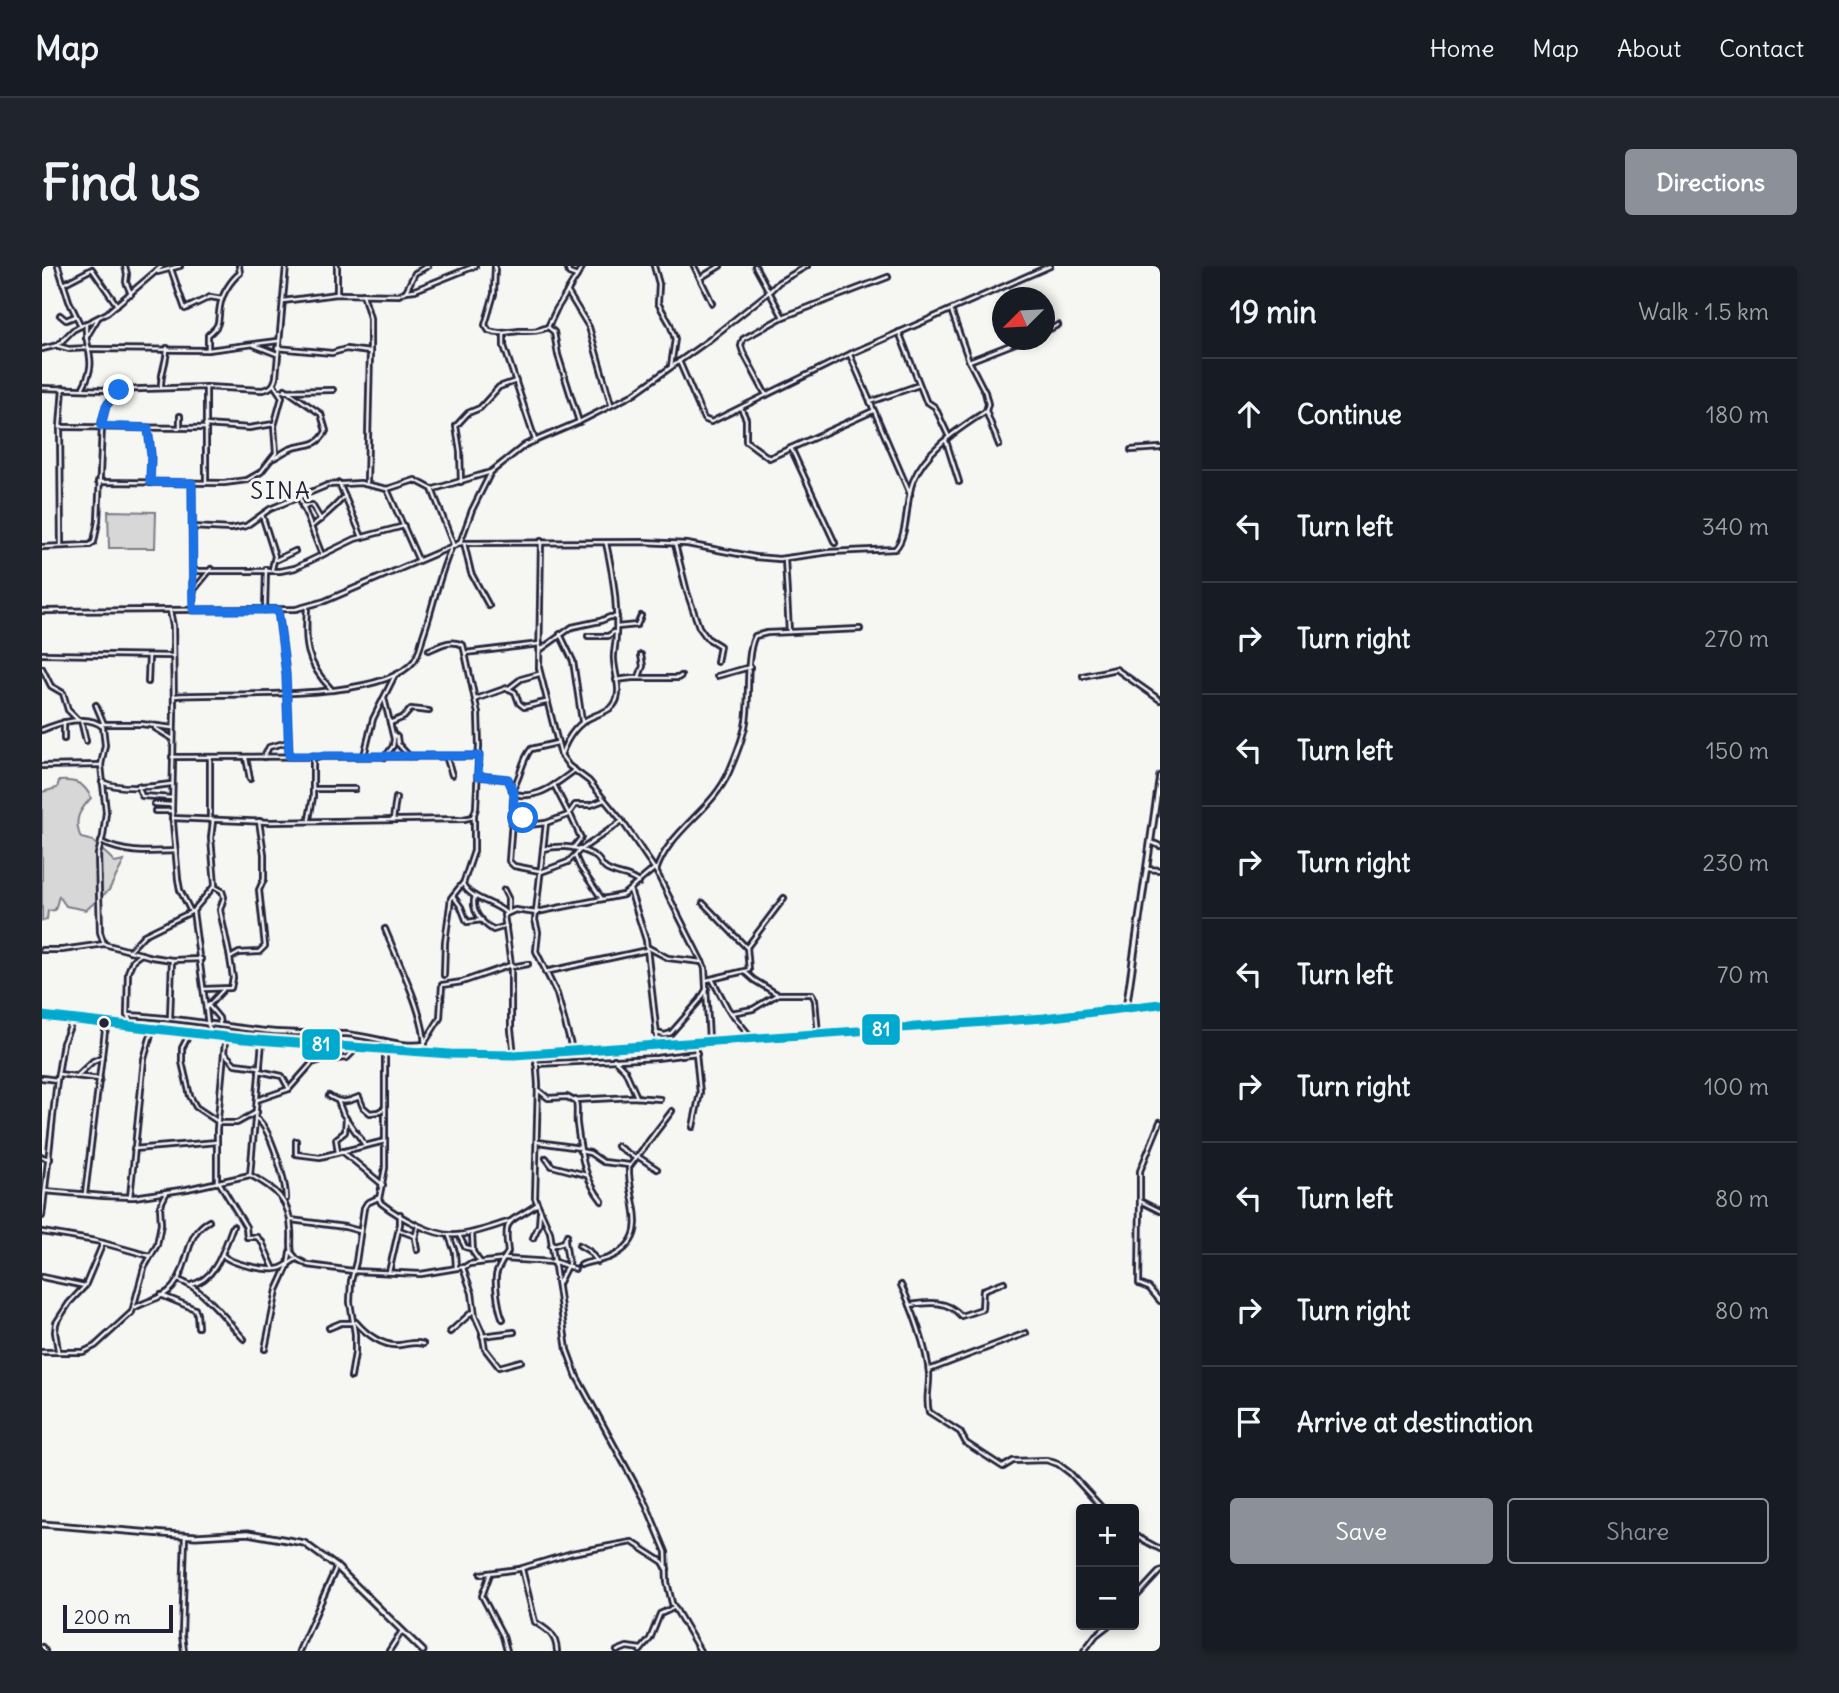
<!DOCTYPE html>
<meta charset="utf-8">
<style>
body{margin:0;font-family:Delius,sans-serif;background:#20242c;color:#f1f3f6}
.controls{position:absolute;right:21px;bottom:21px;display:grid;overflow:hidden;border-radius:7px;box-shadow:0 4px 10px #0003}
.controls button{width:63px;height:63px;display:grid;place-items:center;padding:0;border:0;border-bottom:2px solid #363941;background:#171b24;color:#f1f3f6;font:35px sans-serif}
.compass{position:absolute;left:950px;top:21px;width:63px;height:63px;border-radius:50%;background:#171b24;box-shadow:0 4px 10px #0003;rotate:246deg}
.scale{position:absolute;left:21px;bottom:18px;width:110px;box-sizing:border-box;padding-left:7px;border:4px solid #22223b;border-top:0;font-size:19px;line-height:24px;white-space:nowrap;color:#22223b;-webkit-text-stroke:5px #f6f6f2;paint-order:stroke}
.stop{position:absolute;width:21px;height:21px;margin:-16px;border:5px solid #1a73e8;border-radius:50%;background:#fff}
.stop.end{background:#1a73e8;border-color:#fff;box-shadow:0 2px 7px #0008}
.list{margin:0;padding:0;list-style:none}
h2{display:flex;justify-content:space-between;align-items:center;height:91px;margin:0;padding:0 28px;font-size:30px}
h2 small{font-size:23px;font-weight:400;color:#9ea1a6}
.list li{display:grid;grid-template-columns:46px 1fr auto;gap:21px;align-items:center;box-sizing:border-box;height:112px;padding:0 28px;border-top:2px solid #363941}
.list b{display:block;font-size:26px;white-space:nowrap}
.list em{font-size:23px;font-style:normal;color:#9ea1a6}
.actions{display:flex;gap:14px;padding:21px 28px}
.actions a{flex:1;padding:16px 0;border:2px solid #8c9099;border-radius:7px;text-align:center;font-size:24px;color:#8c9099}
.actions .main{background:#8c9099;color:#fff}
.icon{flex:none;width:38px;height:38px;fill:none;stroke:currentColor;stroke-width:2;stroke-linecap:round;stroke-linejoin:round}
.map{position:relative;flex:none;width:1118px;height:1385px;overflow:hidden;border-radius:7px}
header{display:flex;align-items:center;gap:42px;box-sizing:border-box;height:98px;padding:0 35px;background:#171b24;border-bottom:2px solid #363941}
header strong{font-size:33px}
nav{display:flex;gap:38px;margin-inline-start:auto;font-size:24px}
.intro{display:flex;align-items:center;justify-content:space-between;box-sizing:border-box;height:168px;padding:0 42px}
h1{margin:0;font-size:49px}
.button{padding:18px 32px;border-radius:7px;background:#8c9099;color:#fff;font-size:24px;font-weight:700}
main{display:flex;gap:42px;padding:0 42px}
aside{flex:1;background:#171b24;border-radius:7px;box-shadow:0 4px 10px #0003}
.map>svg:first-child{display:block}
.green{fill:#d7d7d7;stroke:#7c7c89;stroke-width:2}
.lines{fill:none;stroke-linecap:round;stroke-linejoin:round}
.minor-casing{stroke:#22223b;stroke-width:8}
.tertiary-casing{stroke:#22223b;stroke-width:9}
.trunk-casing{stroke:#22223b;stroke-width:11}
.minor{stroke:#f6f6f2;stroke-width:2.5}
.tertiary{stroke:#f6f6f2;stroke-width:3.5}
.trunk{stroke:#f6f6f2;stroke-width:6}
.bus-1-casing{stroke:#f6f6f2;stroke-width:14}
.bus-1{stroke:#00a9ce;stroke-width:9}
.route{stroke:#1a73e8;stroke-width:9}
.bus-dot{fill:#22223b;stroke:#f6f6f2;stroke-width:2.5}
.labels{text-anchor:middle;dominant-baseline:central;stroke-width:6;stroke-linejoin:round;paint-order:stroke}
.quarter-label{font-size:23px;letter-spacing:2px;fill:#22223b;stroke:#f6f6f2}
.line-badge{stroke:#f6f6f2;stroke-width:2.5}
.badge-label{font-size:19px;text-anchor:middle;font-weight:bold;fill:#fff}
</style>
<header>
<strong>Map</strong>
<nav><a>Home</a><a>Map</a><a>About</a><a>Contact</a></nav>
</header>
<div class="intro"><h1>Find us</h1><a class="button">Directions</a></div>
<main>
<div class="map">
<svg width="1118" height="1385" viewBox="0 0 1118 1385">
<rect width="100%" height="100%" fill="#f6f6f2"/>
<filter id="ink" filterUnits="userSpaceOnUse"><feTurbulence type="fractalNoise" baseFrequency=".0143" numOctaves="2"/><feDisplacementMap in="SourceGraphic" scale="14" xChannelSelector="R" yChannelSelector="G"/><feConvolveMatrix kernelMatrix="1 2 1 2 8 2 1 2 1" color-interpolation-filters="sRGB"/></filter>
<g filter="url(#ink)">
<g class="green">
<polygon points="66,245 114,246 113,282 67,282"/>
<path d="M17,515C33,514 43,517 49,532C37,545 31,554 39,572L51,575C58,584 67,588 73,597L82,595L67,624L44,644L24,640L17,630L13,644L6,645L5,653L0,655V526L15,522Z"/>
</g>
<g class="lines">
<defs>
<g id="minor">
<polyline points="16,0 27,35 39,60"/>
<polyline points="83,0 85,8 84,16 89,28"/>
<path d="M453,0L452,28L443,59L447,65C459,69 465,66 477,65C489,65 495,66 506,61L514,44L541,0"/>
<polyline points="525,0 527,7 535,10"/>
<polyline points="612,0 617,18 616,37 628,58 633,73 629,100"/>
<polyline points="652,0 670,37"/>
<polyline points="713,0 741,51"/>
<polyline points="129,3 143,43 168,31 180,33"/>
<polyline points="116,6 138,0"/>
<polyline points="658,12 678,0"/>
<polyline points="21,18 50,3 75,39"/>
<polyline points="364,25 373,24 433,0"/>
<polyline points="525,25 547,61 569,138"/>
<polyline points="295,28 295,0"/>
<polyline points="321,28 328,52 328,86 325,216"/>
<polyline points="241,35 295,28 357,29 364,25 373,7 386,0"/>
<polyline points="909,44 927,95 943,126 946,138 944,145 957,179"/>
<polyline points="18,49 24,54 34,50"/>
<polyline points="506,61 512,66 516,89 537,156"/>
<polyline points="857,66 884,135 893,141 907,171"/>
<polyline points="1002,66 1016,59"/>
<polyline points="462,69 462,80 493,174"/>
<polyline points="44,72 56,52"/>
<polyline points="212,79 235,88"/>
<polyline points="16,80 27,83 47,82"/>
<polyline points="235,82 290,87 304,83 328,86"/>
<polyline points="0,83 16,79 31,64 65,47 120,0"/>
<polyline points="47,83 166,84 236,75"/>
<path d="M166,84V69C180,57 175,57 178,40C180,28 189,14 198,7L197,0"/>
<polyline points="808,89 868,228"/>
<polyline points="637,95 662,153 669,156 808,88 1008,0"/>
<polyline points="927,95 981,74"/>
<path d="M41,121C57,92 42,86 44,57"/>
<path d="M0,122L67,124L164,121L220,124C228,123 232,120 234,111L244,0"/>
<path d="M119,122C118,108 125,96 125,82"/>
<polyline points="237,125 291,124"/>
<polyline points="724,129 701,86 699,80 701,73 741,51 846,11"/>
<polyline points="828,136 877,119"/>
<polyline points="699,142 704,153 704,175 727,192 831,145"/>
<polyline points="163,159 207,162 232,158"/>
<polyline points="59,160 64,140 77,124"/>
<polyline points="18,161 163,162"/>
<polyline points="138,161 138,150"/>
<polyline points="106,162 109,189 108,217"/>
<polyline points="904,175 917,216"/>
<polyline points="749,182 793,277"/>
<polyline points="1089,184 1118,182"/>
<path d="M232,192C238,189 243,185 248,183C262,177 275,183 284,165L279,148L243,123"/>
<polyline points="164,215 164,121"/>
<polyline points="56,216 182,217 205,214 219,206 234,187 232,160 240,131 232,119"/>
<polyline points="419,216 418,185 414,160 426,147 438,142 457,121 474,115"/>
<polyline points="297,217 320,271"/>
<polyline points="150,218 151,344"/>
<polyline points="345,223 376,293"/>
<polyline points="392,223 449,206"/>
<polyline points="257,230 280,289"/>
<polyline points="260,240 270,239 279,254"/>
<polyline points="220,249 233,290 230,303"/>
<path d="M270,260C282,251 293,241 303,230"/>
<polyline points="499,275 497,402 519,489 527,500 547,515 580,555 614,605 663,702 667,774"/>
<polyline points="418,277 430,244 449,206 483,179 537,156 590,129 667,74 727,26 737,16 765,0"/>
<polyline points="422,277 429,307 447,340"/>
<polyline points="633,278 645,326 657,361 665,372 678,380 675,396"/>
<polyline points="19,279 18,161 21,122"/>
<polyline points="0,281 48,279 52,276 56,255 60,160"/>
<polyline points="743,293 747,366"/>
<polyline points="234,294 253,285"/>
<polyline points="151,305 238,305 253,302 313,273 362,260"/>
<polyline points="151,325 169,303"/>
<path d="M265,341C263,379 263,396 290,424"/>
<polyline points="223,344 224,303"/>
<polyline points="236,344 244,408 247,490"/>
<path d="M0,345L254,343L283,335L418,277L602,276L645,278L713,291L737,293L788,286L853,283C867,269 863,234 871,215C884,183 917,163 944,145"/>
<polyline points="128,345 131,360 132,446 130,545 136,613 138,624 149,646"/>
<polyline points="575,361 595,359 599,350"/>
<polyline points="518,368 531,395 540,455"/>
<polyline points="546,370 566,370 572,366"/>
<polyline points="498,384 530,361 558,355 568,351 575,351"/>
<polyline points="423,387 498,378"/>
<polyline points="0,388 130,390"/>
<polyline points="0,402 9,420 21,427 26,444 36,454"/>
<polyline points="675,410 708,401"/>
<polyline points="1041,410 1074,403 1118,434"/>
<polyline points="597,411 601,400 599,389"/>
<polyline points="574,414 590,412 636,412 639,410"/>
<polyline points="106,416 107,390"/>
<polyline points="466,423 479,413 497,408"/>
<path d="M132,430C183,426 340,437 372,395C377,388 379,377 381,370C392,339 397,307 411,278L390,223L373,214L345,223L318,217L286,219L228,243L204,260L189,263L150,261"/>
<polyline points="342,432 352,473 351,480 343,491"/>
<polyline points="434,433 465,422 473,426 477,437 482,441 504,436"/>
<polyline points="54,439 62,458"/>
<polyline points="39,454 44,475"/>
<polyline points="348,457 362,451 369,443 387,445"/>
<polyline points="59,458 99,458 131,462"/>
<polyline points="113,462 131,473"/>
<path d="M0,464C17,457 45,447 61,461L63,479L59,499L64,546L61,570L56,588L58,666L62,678L110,691L130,694L159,693"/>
<polyline points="351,468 355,471 356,478 367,490"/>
<polyline points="22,473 22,456"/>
<path d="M519,489C525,472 534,457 552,450C559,447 566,445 571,440C583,426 570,404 572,388C578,351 572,313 564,277"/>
<polyline points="322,490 331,453 353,409"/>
<polyline points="404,490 410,509"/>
<polyline points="130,491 437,490"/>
<polyline points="222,491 227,481 246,476"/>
<polyline points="204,492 208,513"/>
<polyline points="0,500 59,499"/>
<path d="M436,510L466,513L473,528C497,534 515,517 533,504"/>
<path d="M60,516C77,524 111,521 129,518"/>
<polyline points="512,519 527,548"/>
<polyline points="96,520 100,530 130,532"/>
<polyline points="271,523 313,523"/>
<path d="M470,524C479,512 479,495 489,483L515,477"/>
<polyline points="472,527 467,595 472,600 498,605"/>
<polyline points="112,538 130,539"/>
<polyline points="113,545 130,545"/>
<polyline points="471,548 481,553 486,559 504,557"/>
<polyline points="528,548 539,572 531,582"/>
<path d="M432,549V585L421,618C429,634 451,635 464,647"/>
<path d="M130,552L229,556L422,553L431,551L434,542L437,480L436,448L423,387L421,379C408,373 399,379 387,384"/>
<polyline points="267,553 271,531 271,490"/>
<polyline points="168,554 168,492"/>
<polyline points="351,554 354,532"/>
<path d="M59,576C83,588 107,586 134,585"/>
<polyline points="1109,576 1118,580"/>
<path d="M501,583C519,579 540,580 555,592C559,596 561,602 566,604C577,610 587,608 597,617"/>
<polyline points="540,583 580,555"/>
<polyline points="533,590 538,601 560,633"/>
<polyline points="1105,603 1118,604"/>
<path d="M614,605C627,564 670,545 687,506C693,492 702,470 704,455C708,434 703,388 713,370L725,367L818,363"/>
<polyline points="499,606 526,596 538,584"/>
<polyline points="173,621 180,625 182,631 178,644 188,692"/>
<polyline points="462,624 466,632 466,646"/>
<polyline points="588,624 604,674 616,778"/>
<polyline points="411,630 419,641 425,656 440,654"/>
<path d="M433,630C428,644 440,657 451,664L464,660"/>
<polyline points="661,637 705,682"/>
<polyline points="151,645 166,759 171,767"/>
<polyline points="495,646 581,629 613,602"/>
<path d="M343,663C354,691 388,758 382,786"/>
<polyline points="605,681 626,692 660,696"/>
<polyline points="0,684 20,684 62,678"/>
<polyline points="87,685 102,669 151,645 173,619 169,572 171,555"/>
<polyline points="469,701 486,698"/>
<polyline points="503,706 605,684"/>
<polyline points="703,706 712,714 735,728 770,728 773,734 776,768"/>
<polyline points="402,709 403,676 409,632 421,617"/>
<polyline points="670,713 686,743 709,771"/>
<polyline points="665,714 707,704 705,681 742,632"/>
<polyline points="162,723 189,722 191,712 188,692 197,687 217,686 223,680 217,624 222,613 222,588 217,555"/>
<polyline points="166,739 177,752 178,759"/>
<polyline points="164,742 181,724"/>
<polyline points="689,747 711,743 736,728"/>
<path d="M85,749C132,751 177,760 223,765C250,768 277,767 304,768C330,770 358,782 383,778"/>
<polyline points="128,752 130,694"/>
<polyline points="91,759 85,749 86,706 91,694 99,688"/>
<polyline points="614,767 623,769 629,767 658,734 665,722"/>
<polyline points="147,769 140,782 140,796 148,830 154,841 175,855"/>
<polyline points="383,776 398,752 400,719 420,716 469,699"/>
<polyline points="530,783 515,728 494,685 496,666 493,654 504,557 526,549 533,539 549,539 562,534"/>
<path d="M343,784V902L337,933L339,937C357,951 392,971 415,969C432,968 452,960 469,955"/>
<polyline points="182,787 193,798 218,801"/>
<polyline points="472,789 469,764 469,699 462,649 473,644 495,647"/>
<polyline points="494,789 496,819 493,932 508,966 525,1084 535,1111 604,1238 624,1286 625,1316 630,1337 658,1385"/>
<polyline points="572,793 583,804 595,831"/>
<polyline points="494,798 615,792 655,787"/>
<polyline points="217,805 240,810 247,823"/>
<polyline points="16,808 58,813"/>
<polyline points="36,809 51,795 60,791"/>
<polyline points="0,812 15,814"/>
<path d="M496,824L506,832L525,831L534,836C536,843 534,850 535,858C539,887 541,911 560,935"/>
<path d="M287,830C299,838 305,836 317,831L321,841L328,847L336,846L343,842"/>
<polyline points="215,834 247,823 270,797 280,794 305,792 313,784"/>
<polyline points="533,834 591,831 618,833"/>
<polyline points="296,835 301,848 323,879"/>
<path d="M215,853C229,863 244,916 244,933"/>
<polyline points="1118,856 1098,905 1098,935 1118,945"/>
<polyline points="176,857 195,857 215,846"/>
<polyline points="651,861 658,827 653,778"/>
<polyline points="254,875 254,888 278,891 343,875"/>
<polyline points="496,876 538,882"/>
<polyline points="575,880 593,892"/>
<polyline points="92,883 175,876"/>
<polyline points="300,885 341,919"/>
<polyline points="538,885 548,887 561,896 587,899"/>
<polyline points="296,886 294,873 303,866 304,852"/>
<polyline points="595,890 615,903"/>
<polyline points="0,891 8,893"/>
<polyline points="504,892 510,900 544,909"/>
<path d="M208,909C233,922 248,934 249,964C250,972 248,979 250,987L255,993L266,999L311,1005L379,1008L421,1001"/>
<polyline points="177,916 204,961 205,971 215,971 220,976 232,1003"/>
<polyline points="175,917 175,863 182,787 183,777 187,773"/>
<polyline points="3,925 61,930 92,931 145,923 208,909 220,776"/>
<polyline points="43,928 63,765 69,760"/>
<polyline points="88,931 102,793 110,765"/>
<polyline points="1098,935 1097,1018 1107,1022 1118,1035"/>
<polyline points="0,950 15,814 21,777 30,756"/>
<polyline points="249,954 303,961 318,965"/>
<polyline points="357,964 373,970"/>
<polyline points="0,966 54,975 108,990"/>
<polyline points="430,967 431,986 438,996"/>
<polyline points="417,969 423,981 430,983"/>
<polyline points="407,970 413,986 414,1001"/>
<polyline points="491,972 497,959 498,946"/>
<polyline points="523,975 527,1001"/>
<polyline points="537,979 547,985 556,996"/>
<polyline points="509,980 522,976 525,969"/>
<polyline points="375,984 373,972 376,960"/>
<path d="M180,988C187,998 227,1006 239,1002C244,1000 249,996 254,993"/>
<polyline points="462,993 511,996"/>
<path d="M461,994C458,1000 454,1005 454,1011C453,1020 457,1046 461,1053"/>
<polyline points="511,995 533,1003"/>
<path d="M539,999C549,994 560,996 571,990C612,969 585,934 587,901L630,845"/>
<polyline points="347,1006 358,958 358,948"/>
<polyline points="0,1011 43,1020"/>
<path d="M136,1014C162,1022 184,1054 202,1073"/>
<polyline points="516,1018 525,1000"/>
<path d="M149,1019C175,1013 182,982 191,960"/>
<path d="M859,1019C870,1041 885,1083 887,1107C888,1121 883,1133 887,1146L918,1166L924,1177L961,1201L971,1195L1004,1194L1016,1198L1028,1207L1061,1243"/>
<polyline points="119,1029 153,1043 155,1048 156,1061"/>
<path d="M868,1039C887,1036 906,1034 919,1050L940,1043L941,1024L962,1016"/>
<path d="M92,1042C104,1035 122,1032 131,1021C149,998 142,968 167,955"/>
<path d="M314,1056C324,1068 341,1081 358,1079C367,1078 372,1075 381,1078"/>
<polyline points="287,1062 299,1057 312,1057"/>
<polyline points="408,1066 430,1046"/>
<polyline points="440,1070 472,1066"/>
<polyline points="223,1083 235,1024 246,1000 248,986"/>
<polyline points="16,1084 13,1066 14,1057 27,1037 43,1020 61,977"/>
<polyline points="0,1086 41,1086 53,1080 90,1046 102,1002 115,979 119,958 118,940 125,926"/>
<path d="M479,1095L457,1101L443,1083L440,1066L433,1050L430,1027L421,1002L427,998L461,994L466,986C461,949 468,958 494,939"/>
<polyline points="887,1104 984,1067"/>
<polyline points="309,1111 313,1087 313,1068 308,1036 309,1015 314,996 322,942 325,937 336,932"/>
<polyline points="1092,1269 1118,1283"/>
<path d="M480,1303L493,1356C505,1364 514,1368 515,1385"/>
<polyline points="439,1308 477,1303 530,1287 590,1276 621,1296 625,1303"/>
<polyline points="448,1308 440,1330 461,1370 465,1385"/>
<polyline points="1092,1333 1118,1305"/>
<polyline points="0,1381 3,1385"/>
<polyline points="142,1385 140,1369 143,1269"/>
<polyline points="257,1385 294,1302"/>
<polyline points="347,1385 360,1365"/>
<polyline points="575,1385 585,1381 599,1383"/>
<polyline points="598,1385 608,1373 618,1348 631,1342"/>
<polyline points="1042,1385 1054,1369 1067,1359"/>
</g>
<g id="tertiary">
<polyline points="1084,743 1118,510"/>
<polyline points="0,1258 122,1268 154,1270 206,1267 262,1277 295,1301 381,1385"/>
</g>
<polyline id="trunk" points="0,750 202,773 408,788 472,789 1002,752 1118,738"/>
</defs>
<use href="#minor" class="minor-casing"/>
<use href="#tertiary" class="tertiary-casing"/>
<use href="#trunk" class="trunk-casing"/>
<use href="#minor" class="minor"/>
<use href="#tertiary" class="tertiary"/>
<use href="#trunk" class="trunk"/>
<defs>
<polyline id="bus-1" points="0,750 202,773 408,788 472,789 1002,752 1118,738"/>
</defs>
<use href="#bus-1" class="bus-1-casing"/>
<use href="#bus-1" class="bus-1"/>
</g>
</g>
<g class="lines" filter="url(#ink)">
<polyline class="route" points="77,124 64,140 59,160 106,162 109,189 108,216 150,217 151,344 236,344 244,408 247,490 437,490 436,510 466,513 472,527 471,548 481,552"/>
</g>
<circle class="bus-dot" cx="62" cy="757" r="6"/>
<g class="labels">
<g class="quarter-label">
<text x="239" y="224">SINA</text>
</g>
</g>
<g class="line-badge">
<rect x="819" y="747" width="40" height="33" rx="7" fill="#00a9ce"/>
<rect x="259" y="762" width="40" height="33" rx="7" fill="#00a9ce"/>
</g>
<g class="badge-label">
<text x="839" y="770">81</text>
<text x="279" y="785">81</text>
</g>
</svg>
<div class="controls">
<button>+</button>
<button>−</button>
</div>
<svg class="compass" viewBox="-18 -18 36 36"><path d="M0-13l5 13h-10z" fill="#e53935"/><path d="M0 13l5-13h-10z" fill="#9ea1a6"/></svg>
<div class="scale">200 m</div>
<div class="stop" style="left:481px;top:552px"></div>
<div class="stop end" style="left:77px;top:124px"></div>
</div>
<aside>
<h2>19 min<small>Walk · 1.5 km</small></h2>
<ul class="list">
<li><svg class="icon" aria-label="ahead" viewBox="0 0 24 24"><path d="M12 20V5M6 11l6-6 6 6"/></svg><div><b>Continue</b></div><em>180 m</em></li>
<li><svg class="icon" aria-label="left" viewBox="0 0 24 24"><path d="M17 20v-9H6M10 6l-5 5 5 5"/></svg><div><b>Turn left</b></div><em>340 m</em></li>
<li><svg class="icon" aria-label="right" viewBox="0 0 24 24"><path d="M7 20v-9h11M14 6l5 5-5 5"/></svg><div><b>Turn right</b></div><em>270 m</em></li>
<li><svg class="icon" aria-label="left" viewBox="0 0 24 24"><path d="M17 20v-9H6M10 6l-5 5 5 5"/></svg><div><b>Turn left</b></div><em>150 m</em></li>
<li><svg class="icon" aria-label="right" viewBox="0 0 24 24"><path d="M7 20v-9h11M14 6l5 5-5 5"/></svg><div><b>Turn right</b></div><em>230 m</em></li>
<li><svg class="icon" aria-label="left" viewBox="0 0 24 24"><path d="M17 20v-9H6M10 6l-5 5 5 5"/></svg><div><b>Turn left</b></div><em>70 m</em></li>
<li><svg class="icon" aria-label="right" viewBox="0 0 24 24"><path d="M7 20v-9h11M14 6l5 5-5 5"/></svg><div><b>Turn right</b></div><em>100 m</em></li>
<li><svg class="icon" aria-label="left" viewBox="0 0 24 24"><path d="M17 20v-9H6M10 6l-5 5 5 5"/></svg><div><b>Turn left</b></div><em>80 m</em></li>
<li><svg class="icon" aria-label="right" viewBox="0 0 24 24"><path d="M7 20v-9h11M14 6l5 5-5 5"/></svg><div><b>Turn right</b></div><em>80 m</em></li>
<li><svg class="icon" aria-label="arrive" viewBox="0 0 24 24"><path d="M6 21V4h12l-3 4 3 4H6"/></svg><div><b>Arrive at destination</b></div></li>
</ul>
<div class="actions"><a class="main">Save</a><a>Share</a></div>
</aside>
</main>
